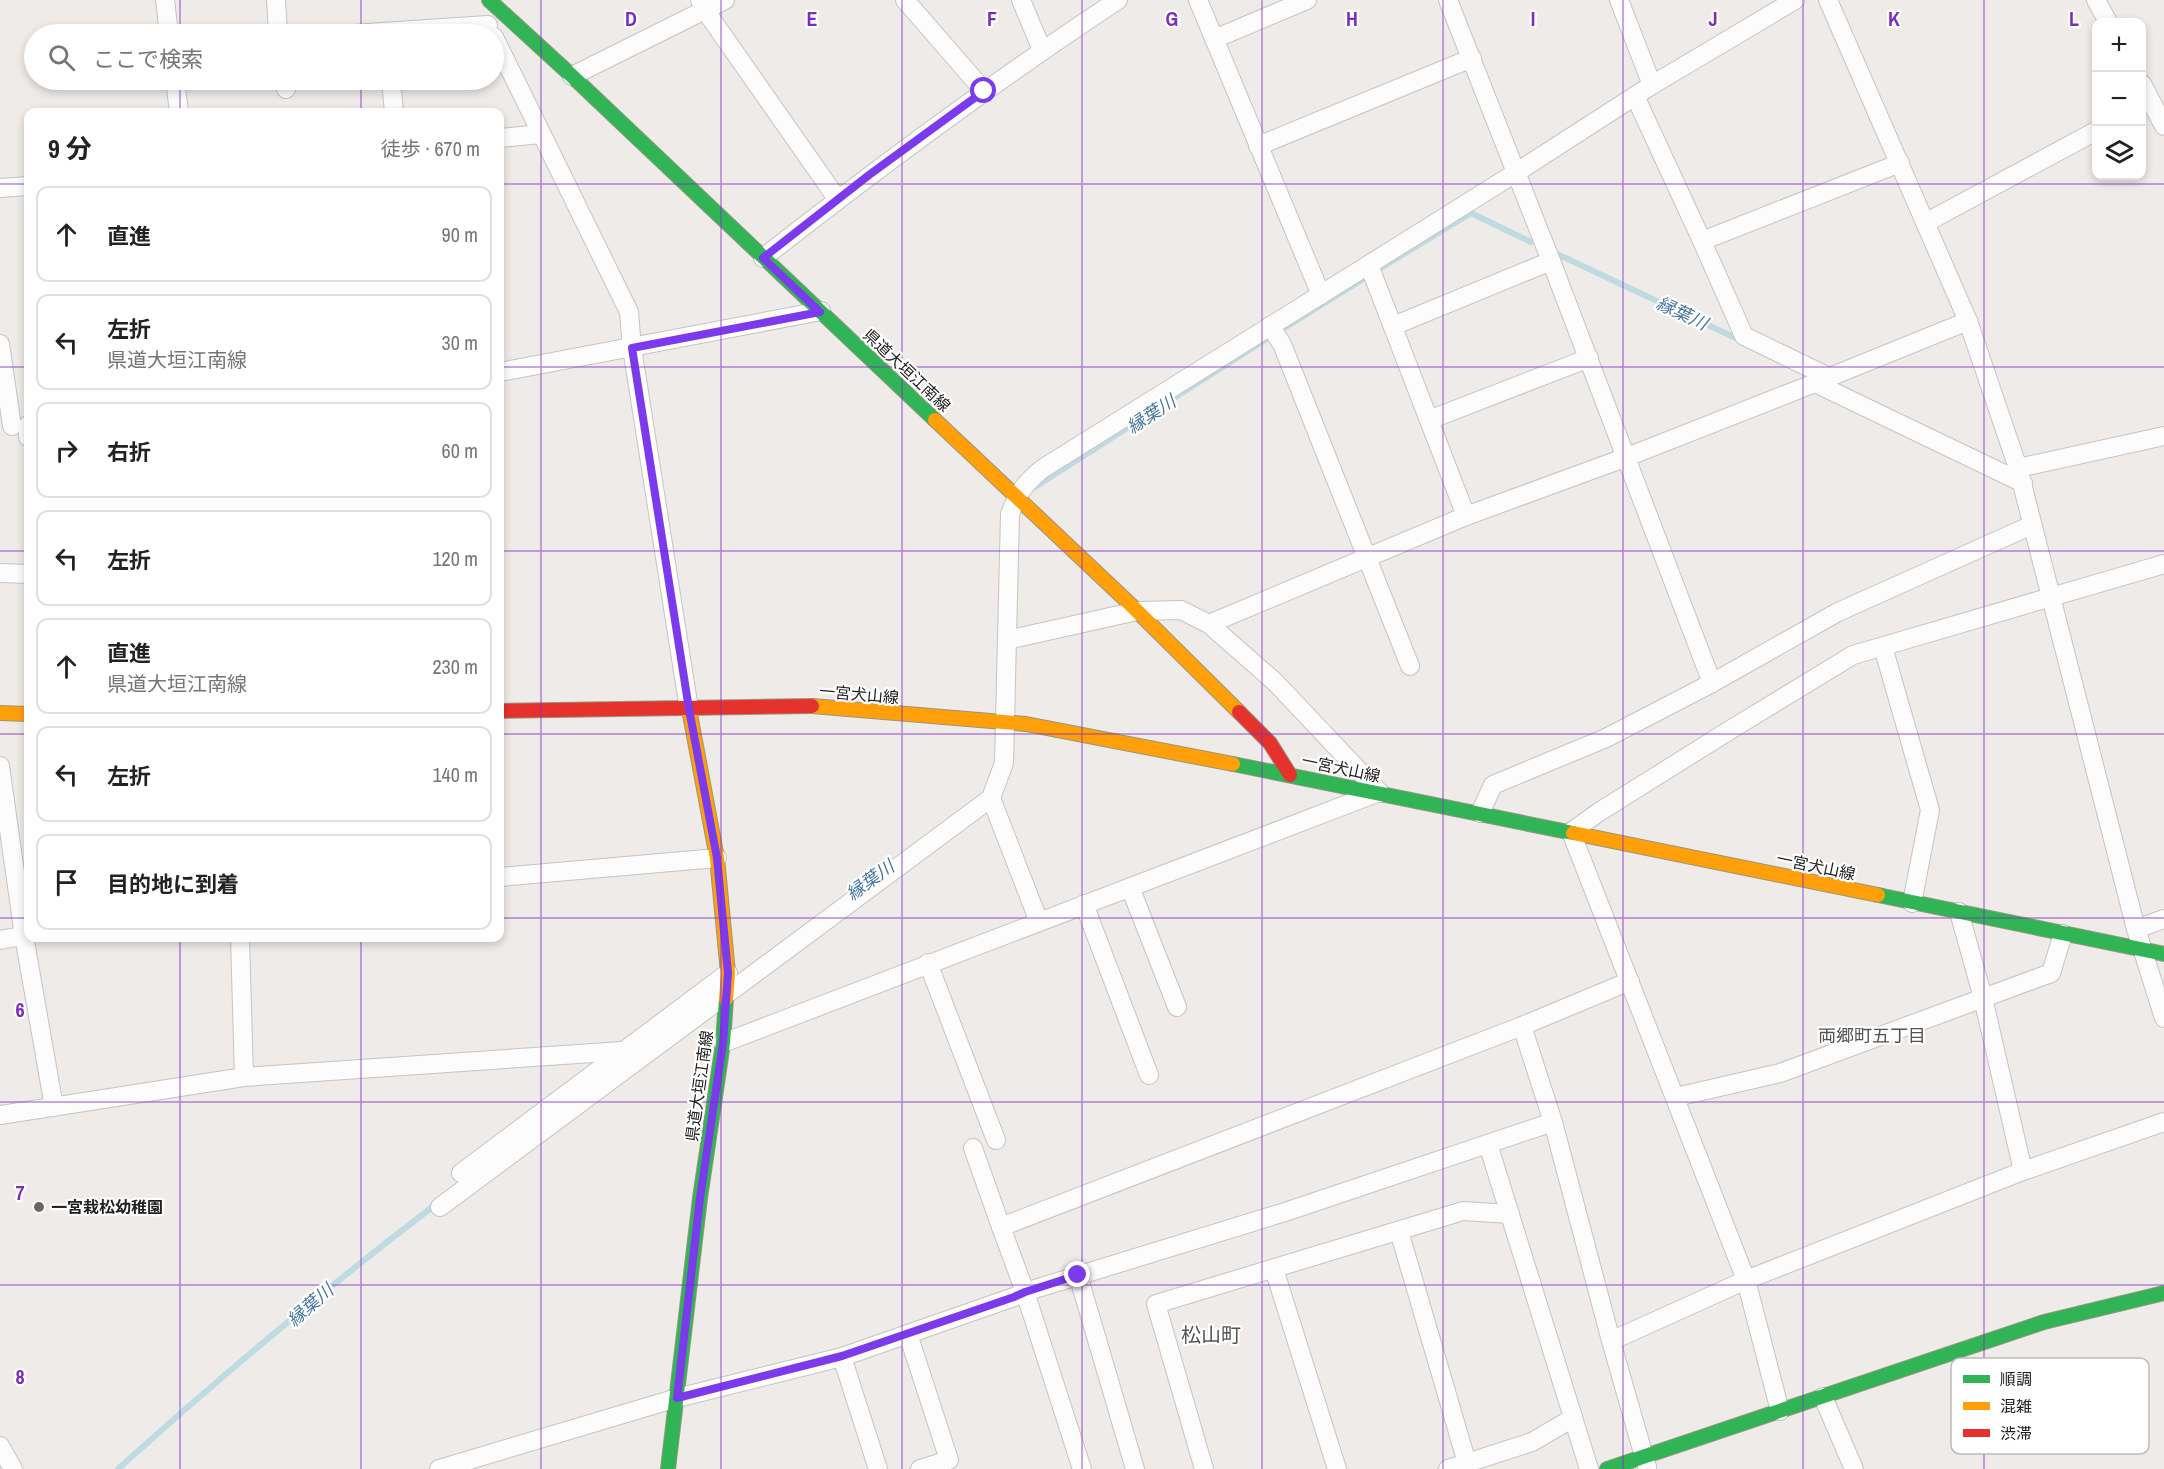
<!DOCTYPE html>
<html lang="ja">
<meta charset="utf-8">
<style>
body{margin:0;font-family:"Archivo Narrow","Noto Sans JP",sans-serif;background:#f6f6f6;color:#222}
.controls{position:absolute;right:18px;top:18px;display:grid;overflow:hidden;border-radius:12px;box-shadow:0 3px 9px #0003}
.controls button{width:54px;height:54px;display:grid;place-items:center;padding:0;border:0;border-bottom:2px solid #e0e0e0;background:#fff;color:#222;font:30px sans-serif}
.stop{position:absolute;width:18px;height:18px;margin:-14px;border:4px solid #7c3aed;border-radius:50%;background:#fff}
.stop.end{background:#7c3aed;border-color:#fff;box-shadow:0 2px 6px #0008}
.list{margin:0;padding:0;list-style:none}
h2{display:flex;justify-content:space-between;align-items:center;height:78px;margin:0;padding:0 24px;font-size:26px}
h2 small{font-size:20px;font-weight:400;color:#767676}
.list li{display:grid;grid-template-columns:39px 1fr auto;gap:18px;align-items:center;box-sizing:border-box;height:96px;margin:0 12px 12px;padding:0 12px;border:2px solid #e0e0e0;border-radius:12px}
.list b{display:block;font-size:22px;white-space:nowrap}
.list p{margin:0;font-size:20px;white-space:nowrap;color:#767676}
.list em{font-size:20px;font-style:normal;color:#767676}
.icon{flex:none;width:33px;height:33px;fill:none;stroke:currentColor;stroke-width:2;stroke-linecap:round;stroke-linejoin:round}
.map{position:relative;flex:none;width:2164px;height:1469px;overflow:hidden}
.search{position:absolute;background:#fff;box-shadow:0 3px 9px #0003;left:24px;top:24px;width:480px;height:66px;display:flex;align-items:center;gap:15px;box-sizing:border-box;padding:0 21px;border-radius:33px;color:#767676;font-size:22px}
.panel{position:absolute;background:#fff;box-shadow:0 3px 9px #0003;left:24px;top:108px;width:480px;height:834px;border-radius:12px}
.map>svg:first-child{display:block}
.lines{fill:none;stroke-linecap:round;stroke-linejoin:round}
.stream{stroke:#bddbe0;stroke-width:6}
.street-casing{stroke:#c5c4c3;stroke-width:20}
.fast-casing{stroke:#979781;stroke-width:16}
.slow-casing{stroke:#979781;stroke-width:16}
.jam-casing{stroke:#979781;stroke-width:16}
.street{stroke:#fcfcfc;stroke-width:18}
.fast{stroke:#30b455;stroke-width:14}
.slow{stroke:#ff9f0a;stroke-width:14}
.jam{stroke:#e5322d;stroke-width:14}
.route{stroke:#7c3aed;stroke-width:8}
.grid{fill:none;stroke:#7b2cbf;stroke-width:1.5;stroke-opacity:0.55}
.poi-dot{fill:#686766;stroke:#fff;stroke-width:2}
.labels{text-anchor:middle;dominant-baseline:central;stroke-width:4.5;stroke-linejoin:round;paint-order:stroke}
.street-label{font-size:16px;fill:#202020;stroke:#fff}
.poi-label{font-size:16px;font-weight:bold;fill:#202020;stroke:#fff;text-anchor:start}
.water-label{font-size:18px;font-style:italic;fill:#48789e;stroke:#fff}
.neighbourhood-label{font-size:18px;fill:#535353;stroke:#fff}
.quarter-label{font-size:20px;fill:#535353;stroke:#fff}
.key{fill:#fff;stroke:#bcbcbc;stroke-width:1.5}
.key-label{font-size:16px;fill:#202020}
.grid-label{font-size:20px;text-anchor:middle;font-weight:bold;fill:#7b2cbf;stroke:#fff;stroke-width:4.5;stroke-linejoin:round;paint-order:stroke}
</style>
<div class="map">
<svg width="2164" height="1469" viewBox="0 0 2164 1469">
<rect width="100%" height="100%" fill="#eeebe8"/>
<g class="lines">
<g class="stream">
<polyline points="1555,253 1742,341"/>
<polyline points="1381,268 1471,213 1531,242"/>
<polyline points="1286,327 1368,276"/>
<polyline points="1035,487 1268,338"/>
<path d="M118,1469C220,1377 326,1288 435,1205"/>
</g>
<defs>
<g id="street">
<polyline points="165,0 169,34"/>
<polyline points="276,0 278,34"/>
<polyline points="700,0 705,10 838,200"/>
<polyline points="905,0 984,91"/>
<polyline points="1021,0 1042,50"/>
<polyline points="1198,0 1321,295"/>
<polyline points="1448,0 1551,261 1712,683"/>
<polyline points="1619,0 1652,85"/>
<polyline points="1828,0 1968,321 2018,468 2136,929 2164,1018"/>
<polyline points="2096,0 2108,22"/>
<polyline points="353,34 488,25"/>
<polyline points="494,37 629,312 632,348 689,709"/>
<polyline points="1214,39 1307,0"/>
<polyline points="572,76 725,0"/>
<polyline points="175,80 179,112"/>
<polyline points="284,80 286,89"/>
<polyline points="391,80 394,112"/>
<polyline points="2142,84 2164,126"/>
<polyline points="1635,96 1702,241 1744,336 1829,377"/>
<polyline points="500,138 541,134"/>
<polyline points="1258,146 1472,58"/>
<polyline points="0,188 28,186"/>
<polyline points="1927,222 2096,131"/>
<polyline points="1702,241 1900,163"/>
<path d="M763,258C878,168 995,81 1118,0"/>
<polyline points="1369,265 1466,516"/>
<polyline points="1270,326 1282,344 1410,666"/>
<polyline points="1393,326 1551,261"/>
<polyline points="0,344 12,426"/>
<polyline points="500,372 821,311"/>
<polyline points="1815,383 2023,483"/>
<polyline points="1429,420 1589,358"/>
<polyline points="28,425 28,437"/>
<polyline points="2018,468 2164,436"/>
<polyline points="0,573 28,574"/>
<polyline points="1209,624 1466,516 1627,457 1815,383 1968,321"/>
<polyline points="1007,640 1137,611 1181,610 1209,624 1275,682 1380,793"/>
<polyline points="1883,647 1930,810 1912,903"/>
<polyline points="0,766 24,936 54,1107"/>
<polyline points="991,798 1039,922"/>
<polyline points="1480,813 1493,785 1606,738 1712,683 1838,612 2032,525"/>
<polyline points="500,877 717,858"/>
<polyline points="1130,887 1177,1007"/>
<polyline points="1084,904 1149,1075"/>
<polyline points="1959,912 1983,998 2023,1171"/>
<polyline points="2136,929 2164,919"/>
<polyline points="240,938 244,1077"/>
<polyline points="0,940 28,935"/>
<polyline points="928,963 996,1140"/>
<polyline points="1630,981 1522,1026 1553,1122 1611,1341 1647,1467"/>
<polyline points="723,1043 1374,794"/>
<polyline points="1676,1097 1780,1073 2051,973 2063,934"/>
<polyline points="0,1115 244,1077 622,1051 632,1064"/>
<polyline points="1488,1144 1589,1469"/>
<polyline points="973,1148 1001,1227"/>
<polyline points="461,1173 728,973"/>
<path d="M440,1207L991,798L1004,763L1010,514C1018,493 1024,484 1042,469L1517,172L1652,85L1795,0"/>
<polyline points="1399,1231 1467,1463"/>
<polyline points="1274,1269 1337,1469"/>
<polyline points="1078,1275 1135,1469"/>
<polyline points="908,1334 949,1460 920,1469"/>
<polyline points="1611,1341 1746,1280 2023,1171 2164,1122"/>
<polyline points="842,1357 878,1469"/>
<polyline points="1823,1397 1854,1469"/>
<polyline points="1780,1411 1746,1280 1571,832 1599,812 1730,730 1853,655 2164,564"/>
<polyline points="0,1446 13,1469"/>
<polyline points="439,1469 677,1398 842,1357 1014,1297 1025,1292 1285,1212 1553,1122"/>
<polyline points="1082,1469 1025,1292 1001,1227 1522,1026"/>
<polyline points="1204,1469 1156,1304 1463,1211 1510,1214"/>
<polyline points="1448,1469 1532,1442 1573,1418"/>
</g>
<g id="fast">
<polyline points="489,0 572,76 935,420"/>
<polyline points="1233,764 1573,833"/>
<polyline points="1878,895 2164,954"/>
<polyline points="668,1469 700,1198 723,1043 726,999"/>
<polyline points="1607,1469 2044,1322 2164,1293"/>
</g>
<g id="slow">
<polyline points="935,420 1131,605 1239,712"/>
<polyline points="812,706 1026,724 1233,764"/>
<polyline points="689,709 717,858 728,973 726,999"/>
<polyline points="0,713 28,714"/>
<polyline points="1573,833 1878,895"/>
</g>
<g id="jam">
<polyline points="500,711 812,706"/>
<polyline points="1239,712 1270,743 1290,775"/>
</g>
</defs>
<use href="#street" class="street-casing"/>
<use href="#fast" class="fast-casing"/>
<use href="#slow" class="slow-casing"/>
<use href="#jam" class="jam-casing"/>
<use href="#street" class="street"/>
<use href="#fast" class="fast"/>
<use href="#slow" class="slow"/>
<use href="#jam" class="jam"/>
</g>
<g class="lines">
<polyline class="route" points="984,91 869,175 763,258 820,312 632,348 689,709 717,858 728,973 723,1043 700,1198 677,1398 842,1356 1014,1297 1025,1292 1078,1275"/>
</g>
<path class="grid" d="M180,0V34M361,0V34M541,0V1469M721,0V1469M902,0V1469M1082,0V1469M1262,0V1469M1443,0V1469M1623,0V1469M1803,0V1469M1984,0V1469M180,80V112M361,80V112M0,184H28M500,184H2164M0,367H28M500,367H2164M0,551H28M500,551H2164M0,734H28M500,734H2164M0,918H28M500,918H2164M180,938V1469M361,938V1469M0,1102H2164M0,1285H2164"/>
<circle class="poi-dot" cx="39" cy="1207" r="6"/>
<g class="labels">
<g class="street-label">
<text transform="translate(907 370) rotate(43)">県道大垣江南線</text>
<text transform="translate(859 694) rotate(5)">一宮犬山線</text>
<text transform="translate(1341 768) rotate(12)">一宮犬山線</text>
<text transform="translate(1816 866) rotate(12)">一宮犬山線</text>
<text transform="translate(699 1086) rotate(-82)">県道大垣江南線</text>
</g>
<g class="poi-label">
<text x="51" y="1207">一宮栽松幼稚園</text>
</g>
<g class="water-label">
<text transform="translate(1682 313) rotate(25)">縁葉川</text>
<text transform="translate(1151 414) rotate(-33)">縁葉川</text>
<text transform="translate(870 880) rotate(-36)">縁葉川</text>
<text transform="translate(310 1305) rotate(-41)">縁葉川</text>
</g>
<g class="neighbourhood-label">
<text x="1872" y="1035">両郷町五丁目</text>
</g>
<g class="quarter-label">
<text x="1211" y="1334">松山町</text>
</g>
</g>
<rect x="1951" y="1358" width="198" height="96" rx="9" class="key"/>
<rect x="1963" y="1375" width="27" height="8" fill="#30b455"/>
<rect x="1963" y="1402" width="27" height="8" fill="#ff9f0a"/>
<rect x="1963" y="1429" width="27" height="8" fill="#e5322d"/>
<g class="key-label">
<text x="2000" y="1385">順調</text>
<text x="2000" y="1412">混雑</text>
<text x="2000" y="1439">渋滞</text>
</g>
<g class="grid-label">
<text x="631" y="26">D</text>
<text x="812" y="26">E</text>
<text x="992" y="26">F</text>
<text x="1172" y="26">G</text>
<text x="1352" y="26">H</text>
<text x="1533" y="26">I</text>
<text x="1713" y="26">J</text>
<text x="1894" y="26">K</text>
<text x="2074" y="26">L</text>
<text x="20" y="1017">6</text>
<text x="20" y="1200">7</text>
<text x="20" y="1384">8</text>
</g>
</svg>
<div class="controls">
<button>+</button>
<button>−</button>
<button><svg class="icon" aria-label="layers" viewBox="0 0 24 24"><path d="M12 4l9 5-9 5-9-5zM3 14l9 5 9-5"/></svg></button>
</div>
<div class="stop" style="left:984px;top:91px"></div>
<div class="stop end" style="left:1078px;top:1275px"></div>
<div class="search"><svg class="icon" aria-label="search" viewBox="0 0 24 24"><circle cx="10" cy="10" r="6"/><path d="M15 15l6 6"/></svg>ここで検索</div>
<section class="panel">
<h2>9 分<small>徒歩 · 670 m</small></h2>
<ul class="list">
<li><svg class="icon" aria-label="ahead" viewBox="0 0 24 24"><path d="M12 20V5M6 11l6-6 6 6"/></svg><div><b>直進</b></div><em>90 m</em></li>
<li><svg class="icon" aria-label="left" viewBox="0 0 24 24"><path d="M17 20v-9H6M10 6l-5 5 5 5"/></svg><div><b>左折</b><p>県道大垣江南線</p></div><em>30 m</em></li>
<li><svg class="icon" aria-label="right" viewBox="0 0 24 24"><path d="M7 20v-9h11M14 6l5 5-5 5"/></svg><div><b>右折</b></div><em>60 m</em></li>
<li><svg class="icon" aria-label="left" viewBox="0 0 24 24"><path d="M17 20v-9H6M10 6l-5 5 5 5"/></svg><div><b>左折</b></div><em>120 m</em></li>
<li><svg class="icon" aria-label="ahead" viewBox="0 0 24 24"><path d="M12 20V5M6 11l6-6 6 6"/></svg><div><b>直進</b><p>県道大垣江南線</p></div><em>230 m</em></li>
<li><svg class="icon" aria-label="left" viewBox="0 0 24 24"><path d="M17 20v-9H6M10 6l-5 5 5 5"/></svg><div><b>左折</b></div><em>140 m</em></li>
<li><svg class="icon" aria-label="arrive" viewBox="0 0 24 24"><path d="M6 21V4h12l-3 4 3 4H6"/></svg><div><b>目的地に到着</b></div></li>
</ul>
</section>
</div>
